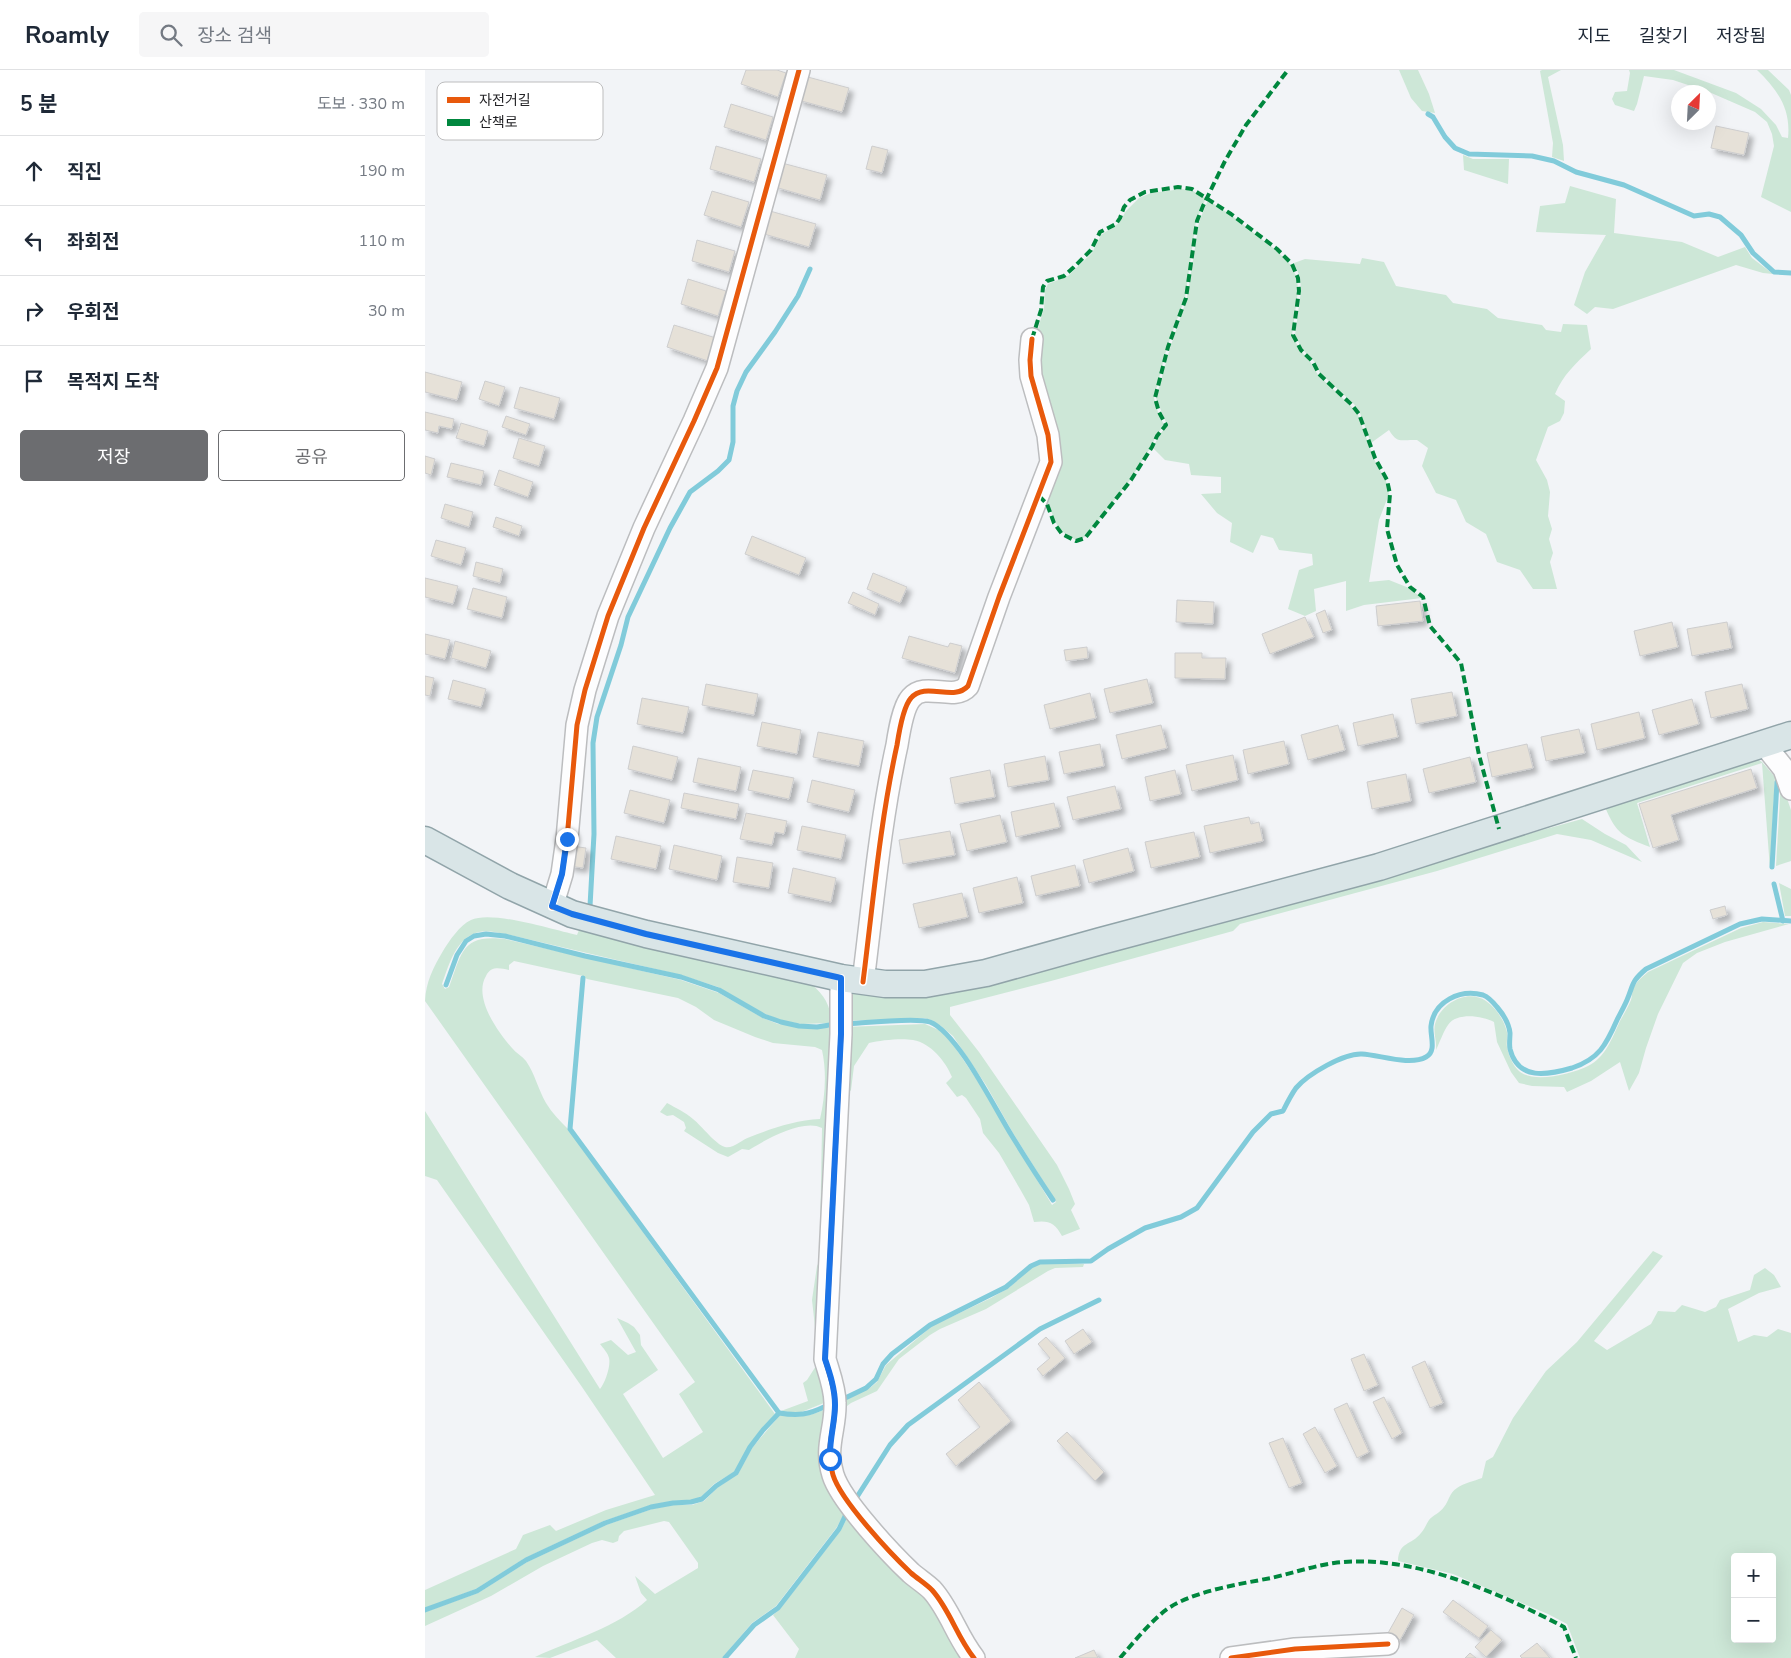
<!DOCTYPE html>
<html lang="ko">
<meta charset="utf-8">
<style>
body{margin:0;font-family:"Nunito Sans","Noto Sans KR",sans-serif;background:#f6f6f7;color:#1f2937}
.controls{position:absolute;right:15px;bottom:15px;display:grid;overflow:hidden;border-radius:5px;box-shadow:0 5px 20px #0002}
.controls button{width:45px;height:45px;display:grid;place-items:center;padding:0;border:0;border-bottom:1px solid #e0e1e3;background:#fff;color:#1f2937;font:25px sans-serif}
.compass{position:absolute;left:1246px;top:15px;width:45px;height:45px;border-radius:50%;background:#fff;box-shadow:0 5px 20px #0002;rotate:24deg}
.stop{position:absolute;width:15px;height:15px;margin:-11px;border:4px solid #1a73e8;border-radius:50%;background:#fff}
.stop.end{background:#1a73e8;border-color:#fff;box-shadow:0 1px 5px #0008}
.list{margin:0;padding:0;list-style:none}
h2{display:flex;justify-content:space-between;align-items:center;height:65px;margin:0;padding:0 20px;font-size:21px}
h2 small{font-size:16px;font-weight:400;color:#747a83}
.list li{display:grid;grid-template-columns:32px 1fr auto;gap:15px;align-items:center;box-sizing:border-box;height:70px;padding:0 20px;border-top:1px solid #e0e1e3}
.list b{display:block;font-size:19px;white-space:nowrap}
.list em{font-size:16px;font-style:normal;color:#747a83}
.actions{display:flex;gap:10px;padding:15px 20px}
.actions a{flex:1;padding:11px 0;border:1px solid #6c6d70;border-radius:5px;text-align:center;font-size:18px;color:#6c6d70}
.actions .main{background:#6c6d70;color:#fff}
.icon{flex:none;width:28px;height:28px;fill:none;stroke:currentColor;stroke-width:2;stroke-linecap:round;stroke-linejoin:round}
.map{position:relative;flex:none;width:1366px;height:1588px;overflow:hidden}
header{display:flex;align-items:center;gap:30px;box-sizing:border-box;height:70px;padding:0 25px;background:#fff;border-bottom:1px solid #e0e1e3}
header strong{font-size:24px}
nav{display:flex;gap:28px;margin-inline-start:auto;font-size:18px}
.search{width:350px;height:45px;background:#f6f6f7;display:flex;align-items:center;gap:12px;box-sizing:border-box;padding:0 18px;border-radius:5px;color:#747a83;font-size:19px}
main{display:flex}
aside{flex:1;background:#fff}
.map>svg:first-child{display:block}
.green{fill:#cde7d7;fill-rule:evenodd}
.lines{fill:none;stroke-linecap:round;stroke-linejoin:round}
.stream{stroke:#81cbda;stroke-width:5}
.building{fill:#e6e1d8;stroke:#cdcdce;filter:url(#shadow)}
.minor-casing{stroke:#bcbdbf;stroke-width:24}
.major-casing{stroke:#91a4a9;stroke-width:29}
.minor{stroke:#fdfdfe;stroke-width:21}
.major{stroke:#d9e5e7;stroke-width:26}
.quiet{stroke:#00873e;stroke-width:4;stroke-dasharray:8 4;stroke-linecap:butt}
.cycleway-casing{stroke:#fff;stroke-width:8}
.cycleway{stroke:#e8590c;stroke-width:5}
.route{stroke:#1a73e8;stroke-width:6}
.key{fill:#fff;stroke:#bdbdbe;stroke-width:1}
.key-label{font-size:14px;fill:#242427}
</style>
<header>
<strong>Roamly</strong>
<div class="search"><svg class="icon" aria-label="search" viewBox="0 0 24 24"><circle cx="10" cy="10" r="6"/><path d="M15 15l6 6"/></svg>장소 검색</div>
<nav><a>지도</a><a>길찾기</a><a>저장됨</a></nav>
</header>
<main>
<aside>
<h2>5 분<small>도보 · 330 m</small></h2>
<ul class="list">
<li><svg class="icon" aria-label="ahead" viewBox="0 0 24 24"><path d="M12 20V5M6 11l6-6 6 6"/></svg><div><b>직진</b></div><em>190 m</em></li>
<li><svg class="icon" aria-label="left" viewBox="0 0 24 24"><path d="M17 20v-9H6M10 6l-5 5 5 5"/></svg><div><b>좌회전</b></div><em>110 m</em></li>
<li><svg class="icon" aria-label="right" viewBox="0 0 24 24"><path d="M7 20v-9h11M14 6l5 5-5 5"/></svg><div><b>우회전</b></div><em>30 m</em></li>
<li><svg class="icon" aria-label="arrive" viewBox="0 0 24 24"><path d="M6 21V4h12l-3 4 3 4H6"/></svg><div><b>목적지 도착</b></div></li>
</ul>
<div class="actions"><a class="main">저장</a><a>공유</a></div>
</aside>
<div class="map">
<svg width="1366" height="1588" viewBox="0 0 1366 1588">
<defs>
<filter id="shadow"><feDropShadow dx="4.5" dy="4.5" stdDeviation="2.5" flood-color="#0004"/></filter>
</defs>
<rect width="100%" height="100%" fill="#f2f4f7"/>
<g class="green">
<polygon points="974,0 993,0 1004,24 1010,43 997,41 986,28"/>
<polygon points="1117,0 1136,0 1123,7 1138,75 1139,91 1127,87 1128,73 1115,1"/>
<path d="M1204,0H1249L1311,23L1336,39L1351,55L1357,67L1363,68C1366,39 1353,20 1332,0H1343L1364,20L1366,25V142L1336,127L1349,76L1347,64L1342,52L1330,42L1284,22L1248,10L1219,6L1212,34L1209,41L1190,35L1187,29L1190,22L1202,21L1205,3Z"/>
<polygon points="1038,85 1048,89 1084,89 1083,114 1039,100"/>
<polygon points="1145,116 1191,129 1189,163 1257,172 1293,187 1320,177 1327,188 1348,204 1338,203 1311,195 1188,239 1170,237 1162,244 1149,235 1160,202 1181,165 1111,162 1115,136 1140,133"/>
<path d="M757,119L768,121L781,128L771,151L760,228L742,277L729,328L733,342L739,355L731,366L726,377L705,410L682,440L660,467L651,470C624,457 633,446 618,427L610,269L619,238L620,220L623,214L643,206L667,183L676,165L694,153L701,141L714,128L726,123Z"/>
<polygon points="783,130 806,145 851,180 866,195 872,208 873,221 867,265 875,280 886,293 893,305 926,336 933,345 949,389 961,411 964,424 954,450 944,512 964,510 984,518 997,528 939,535 921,541 921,511 889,519 891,541 880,546 863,539 874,500 888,495 887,484 854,480 848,468 836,465 828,483 805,472 807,453 792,443 776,424 796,423 796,407 766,405 764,394 740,390 728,378 733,367 742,355 731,328 745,278 762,228 774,152"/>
<path d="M937,188L959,192L971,216L1021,225L1028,233L1062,239L1073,248L1117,255L1121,260L1136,262L1138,254L1162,255L1166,279C1151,293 1138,305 1130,324L1140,331L1139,343L1135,351L1123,357L1111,390L1122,410L1125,422L1123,446L1127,459L1124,469L1128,483L1125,492L1132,519H1108L1095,500L1072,492L1061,464L1041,452L1031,430L1011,423L997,396L1003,378L992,370C977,369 973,375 964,360L946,373L935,343L929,334L895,303L889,291L877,279L870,265L876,221L875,207L869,193L880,189L935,194Z"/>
<path d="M1329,687L1337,692L1350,707L1345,799L1337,693L1212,733L1225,777C1199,767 1191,764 1180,737Z"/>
<polygon points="1356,711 1366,740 1366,791 1351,796"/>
<path d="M1157,749L1180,764L1201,775L1217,792L1166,770L1132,764L1012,801L815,854L808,861L626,911L525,937V945L554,982L632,1095L644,1119L650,1134L646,1140L655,1159L637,1166C630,1153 624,1150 609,1152L604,1135L595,1119L574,1083L558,1063L555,1049L541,1028L537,1025L532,1027L521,1013L527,1007C521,992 506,973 488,970C477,968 456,970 444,973L429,996L426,1020L416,1032L419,957L500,954L516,961L527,973L558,1019L627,1135L631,1132L588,1063L561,1015L528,966L516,956L506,950L499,948L419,951L427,923L800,848Z"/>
<path d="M0,778L75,818L381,910C397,922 405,932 407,953L376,954L355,950L338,943L293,917L256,905L81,864C72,863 63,860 54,862C31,867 24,895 17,914L20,919L24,917C37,882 37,864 80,869L256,910L294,923L338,948L353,954L386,958H408L404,1331L374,1343L356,1341L383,1331L378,1313L382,1310L391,1296V1266L387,1230L392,1196L396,1188L395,1166L397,1058C378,1048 340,1070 324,1080L317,1079L303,1087L293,1083L259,1061L261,1058L259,1052L248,1045L242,1046L235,1042L242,1033C251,1038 260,1042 268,1049C277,1056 290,1074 300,1077C308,1079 318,1069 325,1067C348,1058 371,1050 395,1049C400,1027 402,1003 397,980L390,977L348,973L330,967L289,950L271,937L253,928L162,909L158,906L89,891L84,895V900C74,898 66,896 61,906C48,928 73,962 87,978C91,983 97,986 101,991C110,1004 113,1019 121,1033C127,1043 135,1051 143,1059L350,1344L336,1359L324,1376L309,1402L289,1414L276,1427L266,1430L248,1431L226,1435L179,1451L100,1488L51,1519L0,1538V1520L91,1479L98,1465L125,1455L131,1461L181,1440L230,1425L157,1317L12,1110L0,1106V1041L175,1319C180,1313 186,1296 184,1288C183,1283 178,1278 175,1274L186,1270L203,1285L211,1282L192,1248L203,1253L209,1257L215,1265L216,1275L233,1300L198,1324L238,1388L278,1362L254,1324L270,1312L0,931C1,912 8,898 18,881C24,871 35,855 46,850C67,840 128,860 152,865L154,860C102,837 50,813 0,785Z"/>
<polygon points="1354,813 1366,819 1366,846 1360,846"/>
<path d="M1338,852L1364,854L1300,872L1272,883L1258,893L1233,944L1221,978L1214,1003L1204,1021L1195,992L1166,1011L1142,1022L1139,1017L1107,1016L1094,1013L1086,1002L1072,972L1069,952C1057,946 1032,942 1023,955C1019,960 1014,974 1011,980C1012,971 1008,963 1010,954C1015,934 1042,918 1061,931C1071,938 1079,950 1082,962C1083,967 1081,972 1082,977C1083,984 1088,996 1094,1001C1108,1014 1147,1004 1163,996C1181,987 1187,968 1195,951C1199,944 1203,937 1206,930C1207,927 1207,922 1208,919C1211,912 1217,907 1223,902L1316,858Z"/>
<path d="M1228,1181L1238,1186L1169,1271L1182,1280L1226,1254L1233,1241L1250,1242L1257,1235L1280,1242L1291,1237L1295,1230L1325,1220L1329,1205L1340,1198L1349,1205L1356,1217L1334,1223L1303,1239L1313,1272L1329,1265L1342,1267L1353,1259L1366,1263V1588H1155L1142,1554L1123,1544L1028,1504L973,1491C974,1471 986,1476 996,1463C1000,1459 1001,1454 1004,1450C1008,1445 1015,1443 1019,1437C1024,1431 1024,1423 1032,1418C1039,1413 1049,1411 1057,1408L1061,1391L1068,1387L1088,1348L1121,1301L1152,1272ZM1310,1487H1347V1569H1310Z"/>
<polygon points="616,1193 659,1194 658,1197 630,1198 623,1201 561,1239 515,1259 505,1265 474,1289 452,1321 426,1333 418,1339 413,1334 446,1317 452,1312 461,1295 507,1256 566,1228 585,1217 608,1196"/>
<path d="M404,1337L422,1438L412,1457L351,1536L327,1553L297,1588H191L172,1570L125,1588L110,1587C147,1570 192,1557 222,1530L216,1523L210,1506L230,1524L273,1498V1493L244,1452L239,1451L199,1461L194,1466L193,1471L188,1473L177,1470L167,1473L118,1496L66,1526L0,1556V1542L53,1523L102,1492L181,1455L227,1439L248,1435H267L279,1431L292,1418L313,1404L327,1378L355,1345C376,1348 385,1347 404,1337Z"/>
<polygon points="426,1440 483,1504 544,1588 370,1588 374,1579 348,1545 355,1539 416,1460"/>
</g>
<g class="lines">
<g class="stream">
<polyline points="1003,44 1008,47 1020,67 1030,78 1044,84 1107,86 1129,91 1151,102 1199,115 1269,146 1284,144 1295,147 1316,165 1328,183 1349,202 1366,203"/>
<polyline points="1347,797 1352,712"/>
<polyline points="1349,814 1358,851"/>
<polyline points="165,836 169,764 168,673 172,647 196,575 203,547 245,458 265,422 293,401 304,390 308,372 308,336 312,321 321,302 350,262 373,226 385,199"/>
<polyline points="158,908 145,1059 354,1343"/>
<polyline points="21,915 32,885 41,871 49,866 61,864 80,866 160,886 256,907 294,920 339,946 356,952 374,956 392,957 411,954"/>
<path d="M421,954C439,953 491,947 505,952C533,963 570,1039 587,1066C600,1087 614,1109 628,1130"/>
<path d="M414,1331L441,1318L451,1309L458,1294L467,1284L505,1255L581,1217L606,1196L615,1192L666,1191L683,1179L720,1158L756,1147L772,1138L828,1062L846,1044L858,1041C862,1033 866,1025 871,1018C883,1004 919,983 937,984C955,985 985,996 1001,987C1012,981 1005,966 1006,956C1009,931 1035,919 1058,925C1063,927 1068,932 1072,937C1078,944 1084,954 1085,963C1085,968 1084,974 1085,979C1093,1011 1123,1005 1147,998C1174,989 1181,975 1192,950C1195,944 1199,937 1202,930C1209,913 1206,912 1221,899L1315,854L1337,849L1366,851"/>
<polyline points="430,1430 465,1375 483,1355 615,1259 674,1230"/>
<path d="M0,1540L52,1521L101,1490L180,1453L226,1437L248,1433L266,1432L277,1429L291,1416L311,1403L325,1377L338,1360L354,1343C373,1346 383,1345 401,1336"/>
<polyline points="300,1588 329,1555 353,1538 414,1459 423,1440"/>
</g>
</g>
<g class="building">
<polygon points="321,0 352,0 361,3 353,27 316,14"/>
<polygon points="379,6 424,18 417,42 373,30"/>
<polygon points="306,34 348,47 341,70 299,57"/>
<polygon points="1291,56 1324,63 1319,85 1286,78"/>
<polygon points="291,76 336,89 329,112 285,99"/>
<polygon points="447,76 463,80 457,103 441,99"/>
<polygon points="357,93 402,105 395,130 350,117"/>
<polygon points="287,121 324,132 316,157 279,145"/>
<polygon points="345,141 391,154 384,177 339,164"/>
<polygon points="272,170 310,181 304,202 267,191"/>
<polygon points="263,209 301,221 293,246 256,234"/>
<polygon points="249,255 291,268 283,291 242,277"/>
<polygon points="0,302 37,312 32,330 0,322"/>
<polygon points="60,311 80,317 74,336 54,329"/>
<polygon points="95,317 135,328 129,349 89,338"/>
<polygon points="0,342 29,349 27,359 14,356 13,363 0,360"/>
<polygon points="81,346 105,354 101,365 77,357"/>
<polygon points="36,353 63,361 59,376 31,368"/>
<polygon points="94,368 120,376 114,396 88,388"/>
<polygon points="0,386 10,389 6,405 0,403"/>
<polygon points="26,393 59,401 56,415 22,407"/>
<polygon points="74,400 108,412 103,427 69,415"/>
<polygon points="20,434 48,442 44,457 16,448"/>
<polygon points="71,447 97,456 94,466 68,457"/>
<polygon points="327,466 381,488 374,505 320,484"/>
<polygon points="11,470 41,478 36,495 6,486"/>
<polygon points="51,492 78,499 75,513 48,506"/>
<polygon points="448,503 482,517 475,533 442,519"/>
<polygon points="0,508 33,516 28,534 0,527"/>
<polygon points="48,518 82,527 77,548 42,539"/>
<polygon points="428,522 454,534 450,545 423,533"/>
<polygon points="752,530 789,532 788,554 751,552"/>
<polygon points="995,531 998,551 953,556 951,536"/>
<polygon points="900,540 907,560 898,563 891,544"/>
<polygon points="880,547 889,567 845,584 837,564"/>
<polygon points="1247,552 1253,577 1215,586 1209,561"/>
<polygon points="1302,552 1307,578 1267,586 1262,559"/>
<polygon points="0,564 25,570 20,589 0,584"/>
<polygon points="484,566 523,577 525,573 537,576 530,603 477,588"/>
<polygon points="30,571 66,581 61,598 26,588"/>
<polygon points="662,577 663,588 641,591 639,580"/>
<polygon points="750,583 777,583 777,588 801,588 800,609 750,608"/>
<polygon points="0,606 9,608 5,626 0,625"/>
<polygon points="722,609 728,633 685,643 679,619"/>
<polygon points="28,610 61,619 56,637 23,629"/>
<polygon points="281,614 333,624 329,645 277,635"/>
<polygon points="1317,614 1323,639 1286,648 1280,622"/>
<polygon points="1027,622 1032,646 991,654 986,629"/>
<polygon points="665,623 671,648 625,659 619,635"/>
<polygon points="217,628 264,637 258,663 212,654"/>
<polygon points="1267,629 1274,654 1234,665 1227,640"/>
<polygon points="1214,642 1220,668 1172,680 1166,654"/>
<polygon points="968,644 973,667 933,676 928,653"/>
<polygon points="337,652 376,660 372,684 332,676"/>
<polygon points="736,655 742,678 697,689 691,665"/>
<polygon points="913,655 920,680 883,690 876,665"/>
<polygon points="1154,659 1160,683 1121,691 1116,667"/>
<polygon points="393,662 439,671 434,696 388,687"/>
<polygon points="859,671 864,694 823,704 818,680"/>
<polygon points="675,674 679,696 639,704 634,682"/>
<polygon points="1102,674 1108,698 1067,707 1062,683"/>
<polygon points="208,676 253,687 247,710 203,699"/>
<polygon points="808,685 813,710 767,721 761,695"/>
<polygon points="620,686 624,710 583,717 579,694"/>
<polygon points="1045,687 1051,712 1004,723 998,699"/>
<polygon points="273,688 316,697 311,721 268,712"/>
<polygon points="1326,699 1332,718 1246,745 1254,770 1228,778 1214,734"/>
<polygon points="328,700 369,708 364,729 323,720"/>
<polygon points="565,700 570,727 530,734 525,708"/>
<polygon points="750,700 756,724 725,731 720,707"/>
<polygon points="981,704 986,731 947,739 942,712"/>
<polygon points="387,710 430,720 424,742 382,732"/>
<polygon points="690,716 696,739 648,750 642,727"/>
<polygon points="205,720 245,730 239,753 199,743"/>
<polygon points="259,723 314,734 311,749 256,738"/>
<polygon points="629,733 635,757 591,767 586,742"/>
<polygon points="321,743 362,751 359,764 350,762 347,775 315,769"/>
<polygon points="575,745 582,772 542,781 535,754"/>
<polygon points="824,747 826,754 834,752 838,771 785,783 779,756"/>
<polygon points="377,756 421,765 416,789 372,780"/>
<polygon points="525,761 530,785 478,794 474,770"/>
<polygon points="769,762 775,787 726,798 720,772"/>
<polygon points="191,766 236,776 231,799 186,789"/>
<polygon points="249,775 297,786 292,810 244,799"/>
<polygon points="147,776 161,778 158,798 144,796"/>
<polygon points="703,778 709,801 664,813 658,790"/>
<polygon points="312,787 348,793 344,818 308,812"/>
<polygon points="650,795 655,816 611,826 606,806"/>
<polygon points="368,798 411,808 406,832 363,823"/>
<polygon points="592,807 598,833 554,843 548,818"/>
<polygon points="537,823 543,847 494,858 488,834"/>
<polygon points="1300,836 1302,845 1288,849 1285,840"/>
<polygon points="658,1259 667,1272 649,1284 640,1271"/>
<polygon points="621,1267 640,1288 618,1306 612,1299 625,1288 613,1274"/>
<polygon points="939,1284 953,1315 939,1321 926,1289"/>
<polygon points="1000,1291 1018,1333 1005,1338 987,1297"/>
<polygon points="554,1312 586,1351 531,1396 521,1384 555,1357 533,1330"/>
<polygon points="959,1327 977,1363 967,1369 948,1332"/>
<polygon points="922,1333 944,1382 932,1388 909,1339"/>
<polygon points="890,1357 912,1396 900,1403 878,1364"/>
<polygon points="642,1362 679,1402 670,1411 632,1371"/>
<polygon points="858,1368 877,1413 864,1418 844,1373"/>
<polygon points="1028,1530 1063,1556 1054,1568 1018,1542"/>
<polygon points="977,1538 989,1545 975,1570 963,1563"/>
<polygon points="1066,1560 1077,1570 1061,1587 1050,1577"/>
<polygon points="1112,1573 1125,1588 1097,1588 1095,1586"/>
<polygon points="669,1580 673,1588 650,1588"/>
<polygon points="1045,1583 1051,1588 1040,1588"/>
</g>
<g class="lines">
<defs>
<g id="minor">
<polyline points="1339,674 1359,699 1366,719"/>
<polyline points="127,837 137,804 142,769 152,655 160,620 183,546 219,458 269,351 292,298 374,0"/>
<path d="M416,908V964L400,1289C404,1303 410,1318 410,1333C411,1359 399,1377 408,1405C416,1431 466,1484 486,1503C493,1509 501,1514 507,1520C525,1540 532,1567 549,1588"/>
<path d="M438,912C448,833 455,752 472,675C474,662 478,637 486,628C500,611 529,632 543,616L574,527L626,392L623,365L606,306L605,290L607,269"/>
<polyline points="806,1588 870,1579 963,1574"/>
</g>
<polyline id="major" points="0,770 85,816 147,844 221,864 416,908 460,914 500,914 561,903 676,871 954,797 1366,665"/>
</defs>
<use href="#minor" class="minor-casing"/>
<use href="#major" class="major-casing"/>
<use href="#minor" class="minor"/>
<use href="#major" class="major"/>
<g class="quiet">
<polyline points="607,269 616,240 618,217 622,211 639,206 649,197 666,180 675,162 691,154 695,148 699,137 705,130 720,122 753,117 767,119 806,144 852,179 867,194 873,208 874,221 868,265 876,280 888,292 894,304 927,335 934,344 950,388 962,410 965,424 962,459 972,495 985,517 998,527 1005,556 1036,593 1054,685 1074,759"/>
<polyline points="614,426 622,434 629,453 637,464 651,471 660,468 706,410 727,377 732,366 741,355 734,342 730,328 743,277 761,228 772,151 778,136 800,91 821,55 863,0"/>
<path d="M695,1588C708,1573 721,1557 736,1544C760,1522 815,1514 846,1508C868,1503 888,1496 909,1493C986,1483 1072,1522 1139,1557L1151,1588"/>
</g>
<defs>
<g id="cycleway">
<polyline points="127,837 137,804 142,769 152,655 160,620 183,546 219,458 269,351 292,298 374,0"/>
<path d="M416,908V964L400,1289C404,1303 410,1318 410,1333C411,1359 399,1377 408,1405C416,1431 466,1484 486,1503C493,1509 501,1514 507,1520C525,1540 532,1567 549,1588"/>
<path d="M438,912C448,833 455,752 472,675C474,662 478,637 486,628C500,611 529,632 543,616L574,527L626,392L623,365L606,306L605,290L607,269"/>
<polyline points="806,1588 870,1579 963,1574"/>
</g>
</defs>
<use href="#cycleway" class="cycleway-casing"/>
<use href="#cycleway" class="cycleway"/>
</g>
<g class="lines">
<path class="route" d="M142,769L137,804L127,836L147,844L221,864L416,908V964L400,1289C405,1304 410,1319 410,1335C410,1353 404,1370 405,1389"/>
</g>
<rect x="12" y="12" width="166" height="58" rx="8" class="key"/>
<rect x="22" y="27" width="23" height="6" fill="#e8590c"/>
<rect x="22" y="49" width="23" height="7" fill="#00873e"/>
<g class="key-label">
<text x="54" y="35">자전거길</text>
<text x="54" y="57">산책로</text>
</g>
</svg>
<div class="controls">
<button>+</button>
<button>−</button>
</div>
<svg class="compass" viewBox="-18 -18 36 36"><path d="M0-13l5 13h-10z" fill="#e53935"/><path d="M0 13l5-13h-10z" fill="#747a83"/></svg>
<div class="stop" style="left:405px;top:1389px"></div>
<div class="stop end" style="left:142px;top:769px"></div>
</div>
</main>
